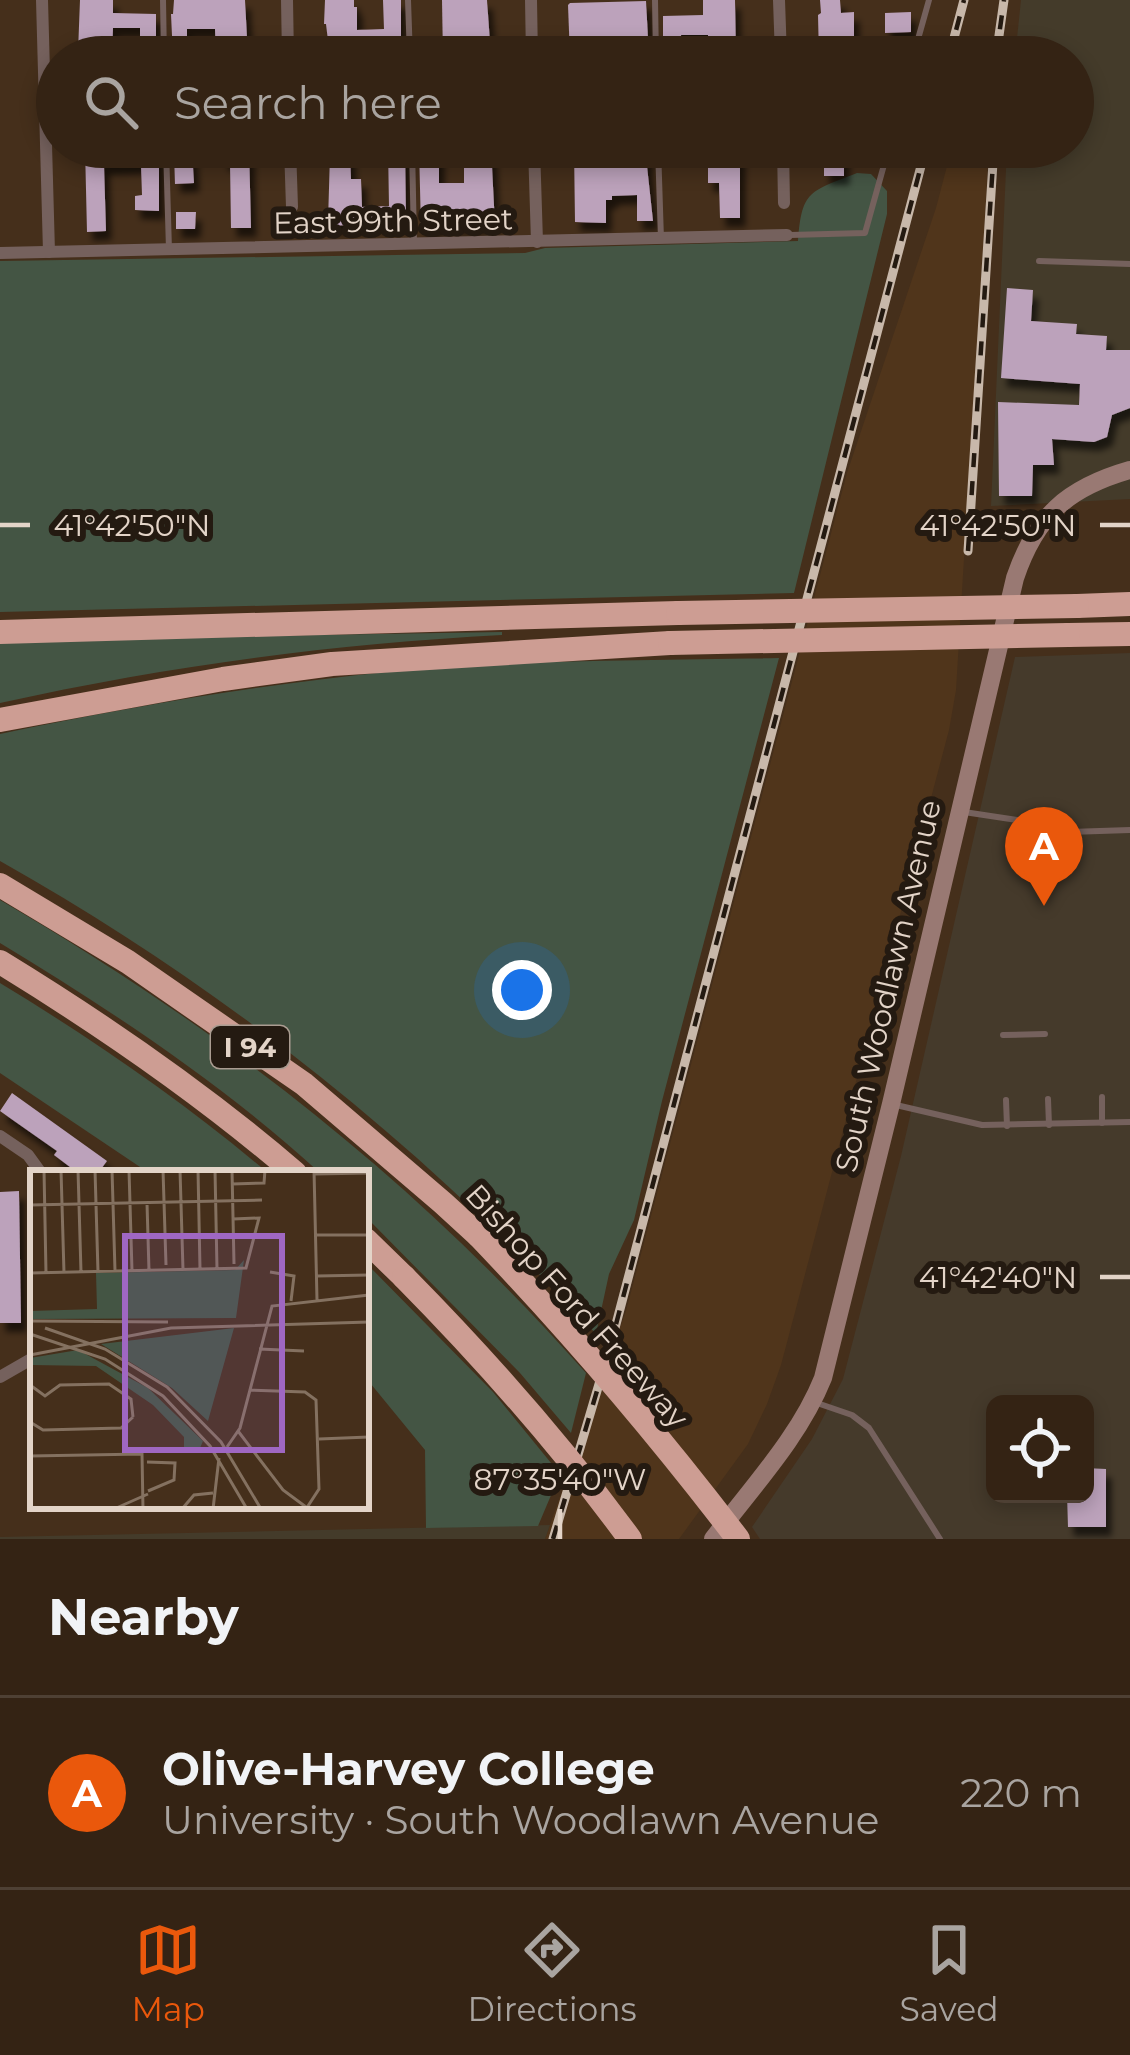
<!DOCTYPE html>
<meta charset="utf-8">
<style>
body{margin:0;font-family:Montserrat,sans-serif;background:#3c2b1d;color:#f1f3f6}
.controls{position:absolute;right:36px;bottom:36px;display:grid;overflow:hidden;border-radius:18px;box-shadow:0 6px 18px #0003}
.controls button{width:108px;height:108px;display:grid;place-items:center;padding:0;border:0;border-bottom:3px solid #4e4034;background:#342314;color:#f1f3f6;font:60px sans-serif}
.you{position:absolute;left:522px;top:990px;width:42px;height:42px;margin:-30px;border:9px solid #fff;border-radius:50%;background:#1a73e8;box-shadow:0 0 0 18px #1a73e833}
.badge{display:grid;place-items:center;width:78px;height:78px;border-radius:50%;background:#ea580c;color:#fff;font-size:39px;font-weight:700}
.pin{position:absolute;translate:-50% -99px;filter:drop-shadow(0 3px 6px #0008)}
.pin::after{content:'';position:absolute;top:63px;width:42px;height:36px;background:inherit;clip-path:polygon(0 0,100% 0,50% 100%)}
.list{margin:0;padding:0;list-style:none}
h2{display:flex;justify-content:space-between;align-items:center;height:156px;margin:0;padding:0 48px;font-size:51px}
h2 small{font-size:39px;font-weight:400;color:#a9a4a0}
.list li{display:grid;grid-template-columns:78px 1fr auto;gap:36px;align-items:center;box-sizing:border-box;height:192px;padding:0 48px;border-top:3px solid #4e4034}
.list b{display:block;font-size:45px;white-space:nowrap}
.list p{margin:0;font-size:39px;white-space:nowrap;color:#a9a4a0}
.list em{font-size:39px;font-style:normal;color:#a9a4a0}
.icon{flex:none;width:66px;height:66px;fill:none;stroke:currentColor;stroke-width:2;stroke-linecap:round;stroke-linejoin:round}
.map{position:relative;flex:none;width:1130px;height:1539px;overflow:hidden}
.search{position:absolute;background:#342314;box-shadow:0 6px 18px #0003;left:36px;right:36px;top:36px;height:132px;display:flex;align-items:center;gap:30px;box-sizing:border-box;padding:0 42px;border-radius:66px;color:#a9a4a0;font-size:45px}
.sheet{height:348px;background:#342314}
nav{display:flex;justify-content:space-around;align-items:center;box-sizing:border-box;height:168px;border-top:3px solid #4e4034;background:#342314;font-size:33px;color:#a9a4a0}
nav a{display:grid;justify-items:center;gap:6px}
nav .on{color:#ea580c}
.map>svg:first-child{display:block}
.built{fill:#50351b}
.industrial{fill:#443b2a}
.education{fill:#453a2b;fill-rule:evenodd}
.green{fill:#454}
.building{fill:#bca2bb;filter:url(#shadow)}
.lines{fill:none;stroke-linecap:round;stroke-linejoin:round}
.lane{stroke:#75615d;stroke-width:6}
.street{stroke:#75615d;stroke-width:12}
.secondary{stroke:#997973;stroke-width:18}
.highway{stroke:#cd9d93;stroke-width:24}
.rail-casing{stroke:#c8b8aa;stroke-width:9}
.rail{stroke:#241a11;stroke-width:4.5;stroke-dasharray:14;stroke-linecap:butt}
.highway-bridge{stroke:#cd9d93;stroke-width:24}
.ticks{fill:none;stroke:#e3d4c8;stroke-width:4.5}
.labels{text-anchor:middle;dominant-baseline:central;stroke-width:12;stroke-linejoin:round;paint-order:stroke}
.shield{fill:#241a11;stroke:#aa9c91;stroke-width:3}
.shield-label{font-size:27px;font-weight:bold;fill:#e3d4c8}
.street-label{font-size:30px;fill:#e3d4c8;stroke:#241a11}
.inset-road{fill:none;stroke:#847160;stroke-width:3}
.view{fill:#9f67c2;fill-opacity:0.15;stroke:#9f67c2;stroke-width:6}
.inset-edge{fill:none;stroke:#e3d4c8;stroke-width:6}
.ticks-label{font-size:30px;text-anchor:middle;fill:#e3d4c8;stroke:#241a11;stroke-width:12;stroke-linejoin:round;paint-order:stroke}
</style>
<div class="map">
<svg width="1130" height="1539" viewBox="0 0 1130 1539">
<defs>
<filter id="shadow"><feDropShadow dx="5.5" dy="9" stdDeviation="3" flood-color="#0009"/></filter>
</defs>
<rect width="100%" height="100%" fill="#452f1b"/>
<polygon class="built" points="952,147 989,147 956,690 949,730 781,1365 767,1404 748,1444 679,1539 545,1539 626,1311 847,473 936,208"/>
<g class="industrial">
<polygon points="1021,0 1130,0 1130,499 991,506 1007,147 1073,147 1073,57 1015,57"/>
<polygon points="550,1525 545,1539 0,1539 0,1537"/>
</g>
<path class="education" d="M1130,653V1539H760L752,1527L812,1439L843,1379L901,1156L1015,657ZM995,1404H1085V1494H995Z"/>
<g class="green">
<path d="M857,173L871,174L887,191V214L794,593L0,612V261L525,253L545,248L798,241C802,189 810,192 857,173Z"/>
<path d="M502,632V635C332,644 166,666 0,703V640Z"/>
<path d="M779,658L662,1101L634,1220L609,1274L596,1334C421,1144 225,988 0,861V734C128,707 257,685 387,672C517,659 649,661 779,658Z"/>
<path d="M0,900C224,1031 413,1178 586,1373L571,1433L520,1373L366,1217V1173H320C223,1084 112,1011 0,943Z"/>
<path d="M0,983C94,1040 184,1102 268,1173H149L0,1073Z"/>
<polygon points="366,1263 493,1392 560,1474 538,1526 426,1528 425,1450 366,1378"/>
</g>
<g class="building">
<polygon points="80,0 113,0 113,13 156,14 156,50 140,50 140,28 113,28 112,54 81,54 78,52"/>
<polygon points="174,0 245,0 248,57 216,57 215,29 187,29 187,57 173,57 171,14 173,14"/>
<polygon points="325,0 354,0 354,7 357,7 357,30 384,29 383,0 401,0 401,57 384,57 384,48 351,48 351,57 330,57 326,24 324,24"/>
<polygon points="442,0 487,0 491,57 443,57"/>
<polygon points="703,0 735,0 736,57 708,57 708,35 681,35 682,57 663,57 663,16 703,15"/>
<polygon points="820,0 840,0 841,13 854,12 854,57 819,57 818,15 821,13"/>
<polygon points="646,1 649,57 570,57 568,5 570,3"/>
<polygon points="911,12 911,32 885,33 885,13"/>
<polygon points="85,147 159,147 159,211 135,210 135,196 142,195 141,165 104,166 106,231 87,232"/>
<polygon points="223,147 249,147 251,228 231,228 230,162 223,162"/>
<polygon points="388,147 405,147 406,221 331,226 328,222 330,154 350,153 351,179 361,179 362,207 389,206"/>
<polygon points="419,147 439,147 439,183 464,183 464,147 491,147 495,225 437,225 438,228 421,229"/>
<polygon points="574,147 648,147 647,166 653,221 637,221 637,195 612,196 612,200 606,200 606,223 575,222"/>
<polygon points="708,147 740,147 740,218 720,218 719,183 708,183"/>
<polygon points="824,151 844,152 844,176 824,176"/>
<polygon points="192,152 194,183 175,184 174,153"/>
<polygon points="176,212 196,212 195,229 176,229"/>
<polygon points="1007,288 1033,290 1031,321 1077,324 1076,334 1107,336 1106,350 1130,350 1130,408 1112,415 1107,437 1094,442 1052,439 1054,465 1033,465 1032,496 999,496 998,402 1079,405 1080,384 1001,378"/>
<polygon points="12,1093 107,1161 98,1173 78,1173 54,1155 57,1151 0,1111"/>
<polygon points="19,1191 21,1323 0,1323 0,1192"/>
<polygon points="1085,1468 1106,1469 1106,1527 1068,1527 1067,1494 1085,1494"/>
</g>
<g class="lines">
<g class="lane">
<polyline points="163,0 164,57"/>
<polyline points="408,0 410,57"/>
<polyline points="655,0 656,57"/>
<polyline points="913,57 929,0"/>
<polyline points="166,147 169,250"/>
<polyline points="412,147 414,241"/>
<polyline points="658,147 661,239"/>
<polyline points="790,235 865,233 889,147"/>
<polyline points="1039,261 1130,264"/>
<polyline points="964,812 1017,820 1039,833 1130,830"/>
<polyline points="1003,1035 1045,1034"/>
<polyline points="1102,1097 1102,1123"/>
<polyline points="1048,1099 1049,1125"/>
<polyline points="1006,1100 1007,1126"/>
<polyline points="896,1105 982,1125 1130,1122"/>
<polyline points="817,1403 852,1415 869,1428 940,1539"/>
</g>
<g class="street">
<polyline points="42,0 49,252"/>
<polyline points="287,0 288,57"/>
<polyline points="531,0 532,57"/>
<polyline points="779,0 781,57"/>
<polyline points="290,147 292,207"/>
<polyline points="534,147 537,242"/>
<polyline points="783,147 784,203"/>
<polyline points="0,253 787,235"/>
<polyline points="0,1136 28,1155 41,1173"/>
<polyline points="0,1377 33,1358"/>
</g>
<path class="secondary" d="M713,1539C751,1488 799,1438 823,1378L891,1104L1015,578C1036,516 1067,488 1130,470"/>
<g class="highway">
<polyline points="1077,606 1130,604"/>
<polyline points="0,632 678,613"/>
<polyline points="1068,635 1130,634"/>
<polyline points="0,720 223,679 332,664 670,643"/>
<polyline points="0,885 128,962 304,1084 443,1203 479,1236"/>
<path d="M0,962C103,1025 203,1094 295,1173"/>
<polyline points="366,1240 404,1277"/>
</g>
<defs>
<g id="rail">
<polyline points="949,57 964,0"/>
<polyline points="996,57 1004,0"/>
<polyline points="968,551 994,147"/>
<polyline points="553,1539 610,1347 926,147"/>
</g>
</defs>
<use href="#rail" class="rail-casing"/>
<use href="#rail" class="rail"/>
<g class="highway-bridge">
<polyline points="678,613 1077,606"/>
<polyline points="670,643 1068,635"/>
<path d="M479,1236C571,1332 657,1433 738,1539"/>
<path d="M404,1277C486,1360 561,1445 630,1539"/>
</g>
</g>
<path class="ticks" d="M0,525H30M1100,525H1130M1100,1277H1130M560,1509V1539"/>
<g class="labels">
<rect class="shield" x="211" y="1026" width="78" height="42" rx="9"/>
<g class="shield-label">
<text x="250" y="1047">I 94</text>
</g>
<g class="street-label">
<text transform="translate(393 221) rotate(-1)">East 99th Street</text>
<text transform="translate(888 986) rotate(-77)">South Woodlawn Avenue</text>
<text transform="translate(577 1306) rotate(48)">Bishop Ford Freeway</text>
</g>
</g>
<g transform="translate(30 1170)">
<rect width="339" height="339" fill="#452f1b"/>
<path d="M214,90L206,148L0,149V141L67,139L66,103L205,100ZM204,158L178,251L142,218L71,174ZM48,180L118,218L173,271L170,278L154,279V267L123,235L66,196L0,195V188Z" fill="#454"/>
<path class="inset-road" d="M14,0L16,103M31,0L34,103M48,0L51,102M65,0L68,102M82,0L85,101M99,0L102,101M133,0L136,95M150,0L153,100M168,0L170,99M185,0L187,99M202,0L204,94M284,0L287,130M284,4L339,3M202,14L234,13L235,0M117,33L119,101M0,35L232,30M286,65H339M240,102L264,106L261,131M0,103L216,98L229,48L203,49M287,106L339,105M0,151L138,152M15,158L75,179L137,217L191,272L231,339M0,164L75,189L133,226L180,276L217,339M229,179L274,181M0,185L141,158L339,152M0,215L15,226L30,215L79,214L101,229L103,247M219,220L275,222L286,230L289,319L276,339M0,252L13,260L91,258L103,247M208,261L253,320L276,337M289,269L339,267M197,277L210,258L242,136L339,125M0,286L112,284L113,339M117,292L145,293L144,310L118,321M84,339L118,324M152,339L164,325L183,323M183,339L189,288"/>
<path class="view" d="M95,66H252V280H95Z"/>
<rect width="339" height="339" class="inset-edge"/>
</g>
<g class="ticks-label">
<text x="132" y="536">41°42'50"N</text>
<text x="998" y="536">41°42'50"N</text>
<text x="998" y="1288">41°42'40"N</text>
<text x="560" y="1490">87°35'40"W</text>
</g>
</svg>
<div class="controls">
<button><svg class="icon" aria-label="locate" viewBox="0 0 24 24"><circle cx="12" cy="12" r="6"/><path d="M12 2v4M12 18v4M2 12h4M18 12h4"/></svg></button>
</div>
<div class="you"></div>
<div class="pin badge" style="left:1044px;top:906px">A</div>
<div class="search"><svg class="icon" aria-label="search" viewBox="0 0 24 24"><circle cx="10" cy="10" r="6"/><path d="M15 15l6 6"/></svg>Search here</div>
</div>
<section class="sheet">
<h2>Nearby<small></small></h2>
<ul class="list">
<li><span class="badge">A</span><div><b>Olive-Harvey College</b><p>University · South Woodlawn Avenue</p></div><em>220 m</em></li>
</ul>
</section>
<nav>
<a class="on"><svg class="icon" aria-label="map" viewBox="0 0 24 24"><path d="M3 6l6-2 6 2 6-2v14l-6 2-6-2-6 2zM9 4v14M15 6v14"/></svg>Map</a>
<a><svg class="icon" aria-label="directions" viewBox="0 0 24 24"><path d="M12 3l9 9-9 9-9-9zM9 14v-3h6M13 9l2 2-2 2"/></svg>Directions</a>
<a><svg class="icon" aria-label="saved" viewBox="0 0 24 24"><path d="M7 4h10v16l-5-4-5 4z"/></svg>Saved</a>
</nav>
